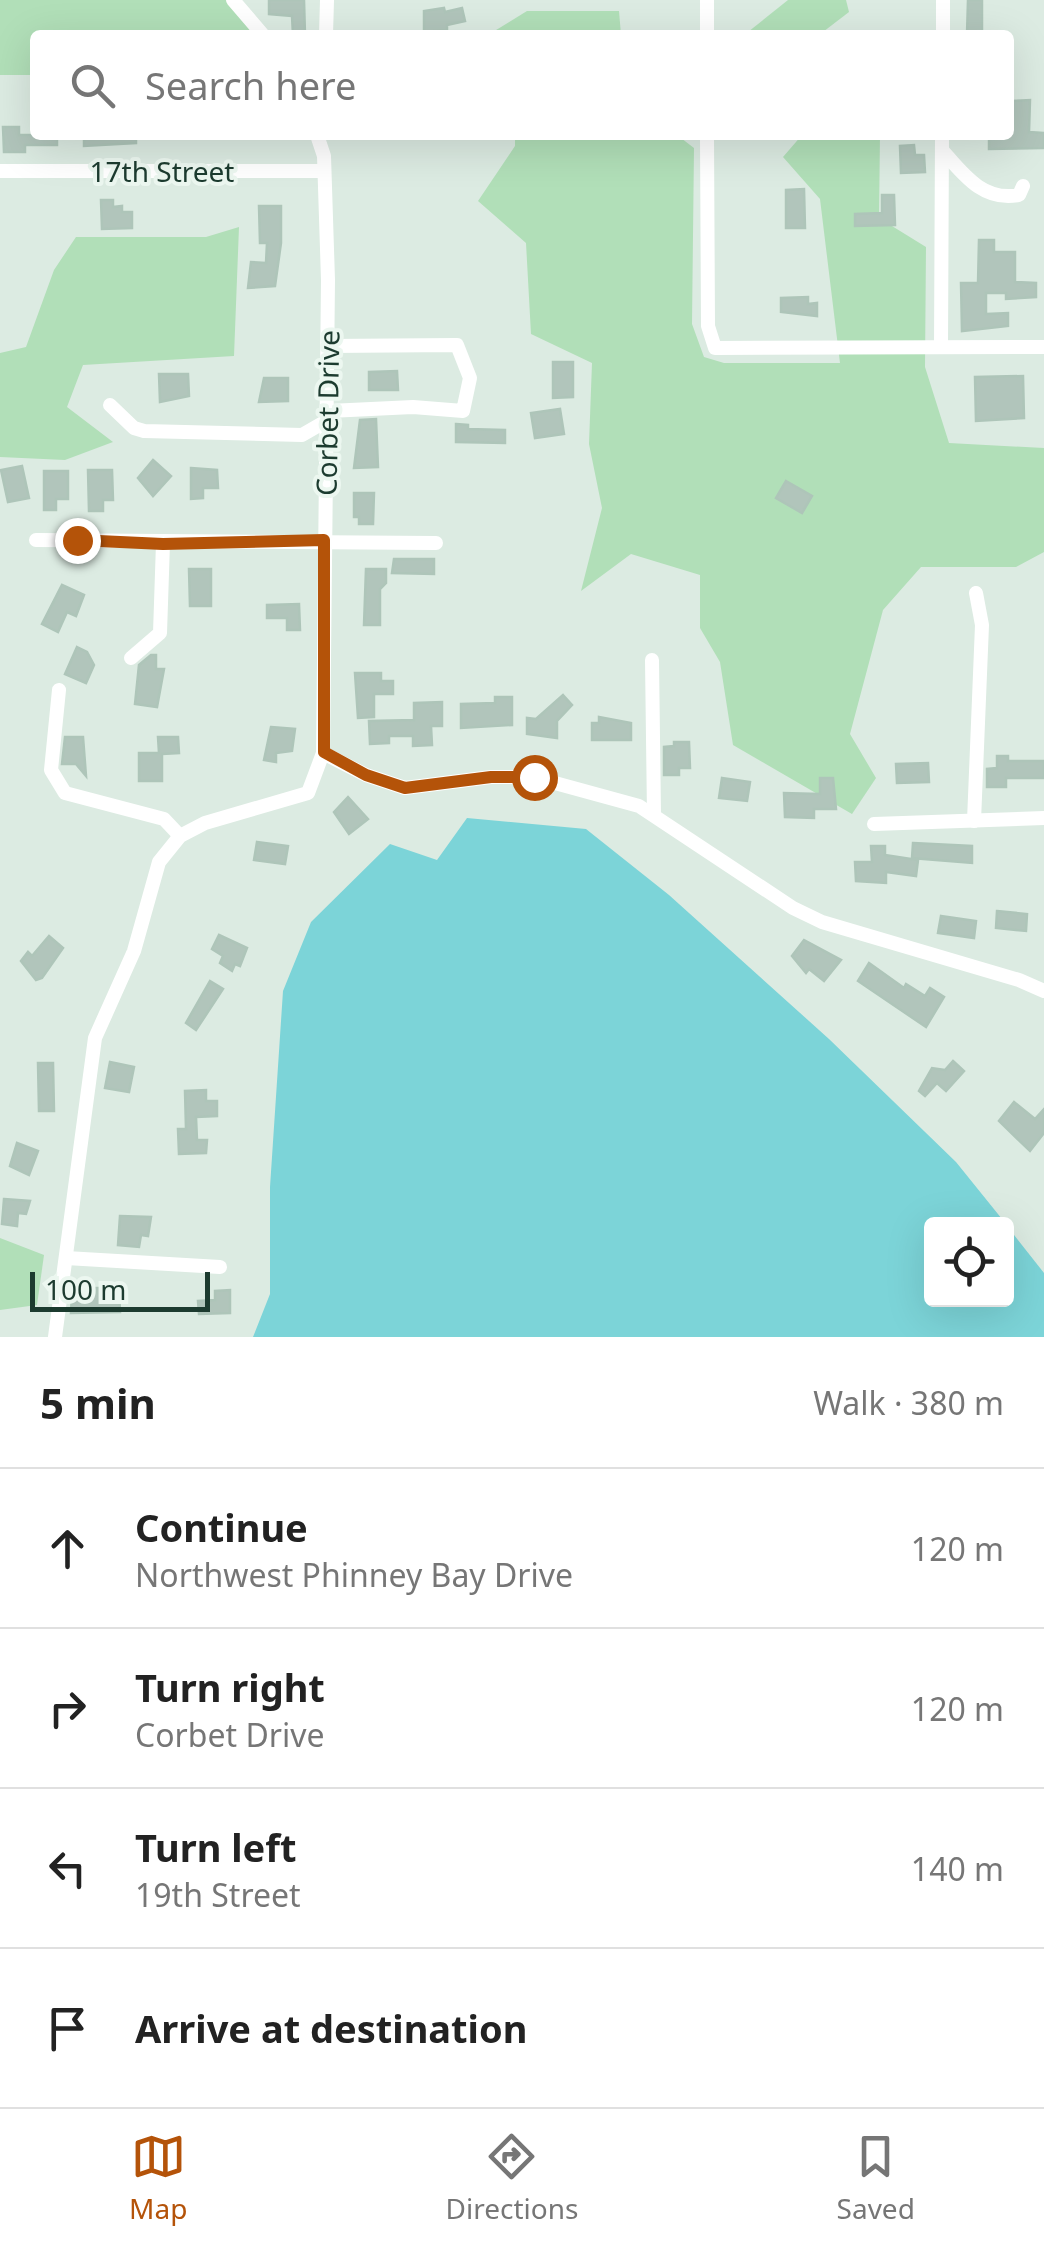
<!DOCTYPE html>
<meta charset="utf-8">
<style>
body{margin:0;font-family:"Noto Sans",sans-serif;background:#f2f2f2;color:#222}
.controls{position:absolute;right:30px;bottom:30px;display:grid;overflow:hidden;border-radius:10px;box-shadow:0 10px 40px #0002}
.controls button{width:90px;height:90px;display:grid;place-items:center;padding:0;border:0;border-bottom:2px solid #e0e0e0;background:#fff;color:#222;font:50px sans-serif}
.scale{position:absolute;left:30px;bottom:25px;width:180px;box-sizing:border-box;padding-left:10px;border:5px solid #1c3b2f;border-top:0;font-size:28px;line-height:35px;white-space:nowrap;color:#1c3b2f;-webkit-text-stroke:8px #ecf7f0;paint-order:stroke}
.stop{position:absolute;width:30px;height:30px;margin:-22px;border:8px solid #b45309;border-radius:50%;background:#fff}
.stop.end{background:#b45309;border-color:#fff;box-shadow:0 2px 10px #0008}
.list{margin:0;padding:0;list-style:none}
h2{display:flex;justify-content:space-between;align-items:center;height:130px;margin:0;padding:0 40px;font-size:42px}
h2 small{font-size:32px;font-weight:400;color:#767676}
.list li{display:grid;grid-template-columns:65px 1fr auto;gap:30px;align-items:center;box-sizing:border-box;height:160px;padding:0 40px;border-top:2px solid #e0e0e0}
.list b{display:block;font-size:38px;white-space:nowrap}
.list p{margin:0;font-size:32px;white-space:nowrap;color:#767676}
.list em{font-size:32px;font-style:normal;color:#767676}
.icon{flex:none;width:55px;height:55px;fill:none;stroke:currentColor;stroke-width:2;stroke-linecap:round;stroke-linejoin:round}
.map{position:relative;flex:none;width:1044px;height:1337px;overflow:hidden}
.search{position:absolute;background:#fff;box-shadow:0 10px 40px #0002;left:30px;right:30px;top:30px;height:110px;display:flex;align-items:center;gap:25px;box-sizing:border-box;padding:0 35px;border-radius:10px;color:#767676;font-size:38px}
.sheet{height:770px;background:#fff}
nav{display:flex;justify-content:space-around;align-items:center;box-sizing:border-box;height:140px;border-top:2px solid #e0e0e0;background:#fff;font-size:28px;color:#767676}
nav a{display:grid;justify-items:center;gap:5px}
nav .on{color:#b45309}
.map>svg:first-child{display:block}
.green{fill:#b1dfb8}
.water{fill:#7cd4d8}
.building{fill:#b1c5bb;stroke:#aec5b9;stroke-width:2.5}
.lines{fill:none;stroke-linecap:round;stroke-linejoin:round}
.minor{stroke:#fff;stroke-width:14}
.route{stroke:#b45309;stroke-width:12}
.labels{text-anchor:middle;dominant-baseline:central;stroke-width:8;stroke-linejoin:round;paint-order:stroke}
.street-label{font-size:28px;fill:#1c3b2f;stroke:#ecf7f0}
</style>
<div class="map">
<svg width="1044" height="1337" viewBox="0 0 1044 1337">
<rect width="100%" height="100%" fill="#dcebe2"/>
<g class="green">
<polygon points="0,0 233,0 263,35 35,35 35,75 0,75"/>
<polygon points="788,0 846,0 849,12 819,35 748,32"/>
<polygon points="527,11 619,11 621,35 488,35"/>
<polygon points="515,135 677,135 694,148 692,324 704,357 724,363 840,363 820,199 783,157 802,135 880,135 879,218 926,247 925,367 949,443 1044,448 1044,552 1016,567 921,567 883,610 850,734 876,778 852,814 733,745 720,662 700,628 700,575 631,554 581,591 602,508 589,444 592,363 531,334 526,243 478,201 515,146"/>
<polygon points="239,227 234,356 83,365 67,407 113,442 65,460 0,457 0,353 26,347 54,270 76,237 206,237"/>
<polygon points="0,1238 44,1255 37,1305 0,1310"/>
</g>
<polygon class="water" points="467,818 586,829 669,895 829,1039 956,1162 1006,1224 932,1224 932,1300 1006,1300 1007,1226 1044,1273 1044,1337 253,1337 270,1294 270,1187 283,991 311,922 390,844 437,860"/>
<g class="building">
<polygon points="269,0 304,0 305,35 293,35 292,16 269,14"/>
<polygon points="968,0 982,0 982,35 967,35"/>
<polygon points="444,8 445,12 462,8 465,21 447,25 447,30 424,32 424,11"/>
<polygon points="1030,100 1029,132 1044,133 1044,148 989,149 989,135 1009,135 1011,101"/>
<polygon points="3,127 19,127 19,135 57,135 57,145 25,145 25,152 4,152"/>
<polygon points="84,135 136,135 136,143 84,146"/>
<polygon points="914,145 915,155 924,155 925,172 901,173 900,146"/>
<polygon points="804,189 805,228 786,228 786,190"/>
<polygon points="882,195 894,195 895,225 855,226 855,214 882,213"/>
<polygon points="101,200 113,200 113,207 122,206 122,212 132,212 132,228 102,229"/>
<polygon points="259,206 281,206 281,243 275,286 248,288 251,262 266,263 267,243 260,243"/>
<polygon points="979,240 994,240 994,252 1015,252 1015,282 1036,283 1036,297 1006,299 1006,293 986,293 986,314 1008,313 1008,326 962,331 961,283 978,283"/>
<polygon points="808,297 808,304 817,303 817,316 781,312 781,298"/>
<polygon points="553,362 573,362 573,397 553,398"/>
<polygon points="397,371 398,390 369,390 369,372"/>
<polygon points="159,374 188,374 189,396 160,402"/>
<polygon points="1023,376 1024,418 976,421 975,377"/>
<polygon points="264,378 288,378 288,401 259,402"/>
<polygon points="560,409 564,434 535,438 531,413"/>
<polygon points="376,419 378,467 354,468 360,420"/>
<polygon points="456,424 468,425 468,429 505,430 505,443 456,442"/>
<polygon points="153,460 171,476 153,496 138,478"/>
<polygon points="22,466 29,498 8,502 1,470"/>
<polygon points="191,468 217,470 218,488 203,488 203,498 191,499"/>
<polygon points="88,470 112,470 113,500 103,500 103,511 89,511"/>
<polygon points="44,471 68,471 68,499 56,499 56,510 44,510"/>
<polygon points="786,481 812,496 802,513 776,498"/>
<polygon points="354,493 374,493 373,524 359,524 359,517 354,517"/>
<polygon points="394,559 434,559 434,574 392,573"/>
<polygon points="189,569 211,569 211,606 190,606"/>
<polygon points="366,569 386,569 386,583 380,589 380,625 364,625"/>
<polygon points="62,585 84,595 76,616 67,612 58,632 42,624"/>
<polygon points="299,604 300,630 287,630 287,618 267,618 267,605"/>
<polygon points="77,647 87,652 94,665 86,683 65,674"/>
<polygon points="151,655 156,655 156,669 164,669 157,707 135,704 139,665"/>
<polygon points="355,673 381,673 381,681 393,681 393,694 374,694 374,717 358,718"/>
<polygon points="563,695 572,705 557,721 557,738 527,734 527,718 536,719"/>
<polygon points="495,697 512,697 512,725 461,728 461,704 495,703"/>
<polygon points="442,702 442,726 431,726 432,745 413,746 413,736 389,736 389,743 370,744 369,721 414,720 414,703"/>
<polygon points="599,717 631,723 631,740 592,740 592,723 599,723"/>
<polygon points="271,727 295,729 292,751 276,753 276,762 264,760"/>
<polygon points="65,737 83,737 86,776 76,764 62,764"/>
<polygon points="158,737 178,737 179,753 162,754 162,781 139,781 139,753 159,753"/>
<polygon points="674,742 689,742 690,768 679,768 679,775 664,775 664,747 674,746"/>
<polygon points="997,756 1008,756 1008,761 1044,761 1044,778 1006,778 1006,787 987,787 987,769 997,768"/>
<polygon points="928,763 929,782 897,783 896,764"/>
<polygon points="722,778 750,782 747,801 719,798"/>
<polygon points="820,778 833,778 836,809 814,809 814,818 785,817 784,793 820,794"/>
<polygon points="348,797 368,819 349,834 334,812"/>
<polygon points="257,842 288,846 285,864 254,860"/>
<polygon points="913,843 972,846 972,863 912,858"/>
<polygon points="871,846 885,846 885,855 918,860 916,876 886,872 886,883 856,881 855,862 872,862"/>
<polygon points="997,911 1027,914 1026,931 996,928"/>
<polygon points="941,916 976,921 974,938 938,933"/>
<polygon points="219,935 247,948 240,966 235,964 232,971 220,963 223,956 212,949"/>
<polygon points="49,936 63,948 42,978 36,980 21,961 28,952 32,956"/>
<polygon points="804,940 841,960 824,981 809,969 806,973 792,956"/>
<polygon points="869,963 904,988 906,984 925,996 930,988 944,997 926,1027 858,981"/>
<polygon points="210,981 223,989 196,1030 186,1023"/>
<polygon points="953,1061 964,1071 946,1091 937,1083 925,1096 919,1091 932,1068 945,1070"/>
<polygon points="110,1062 134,1067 129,1092 105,1088"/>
<polygon points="38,1063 53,1063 54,1111 39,1111"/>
<polygon points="206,1090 206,1101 217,1101 217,1116 196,1117 197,1140 207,1140 206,1153 179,1154 178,1129 186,1129 185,1091"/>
<polygon points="1014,1102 1035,1119 1044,1109 1044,1133 1030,1151 999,1121"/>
<polygon points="17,1143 38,1151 29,1175 10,1166"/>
<polygon points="4,1199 30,1201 26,1214 18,1213 17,1226 2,1224"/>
<polygon points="120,1216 151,1217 148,1236 141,1235 139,1247 118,1245"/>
<polygon points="96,1288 119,1288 120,1312 71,1313 72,1293 96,1293"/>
<polygon points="230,1290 230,1313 199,1314 198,1301 215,1300 215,1291"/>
</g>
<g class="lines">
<g class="minor">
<polyline points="233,0 263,35"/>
<polyline points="707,0 707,35"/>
<polyline points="326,35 327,0"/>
<polyline points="943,35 943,0"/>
<polyline points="707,135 708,326 715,348 1044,347"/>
<path d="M942,150C963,174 983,202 1019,195L1023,186"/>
<polyline points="0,171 324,171"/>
<polyline points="328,346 457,345 470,378 463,411 413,407 329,411"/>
<polyline points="941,347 942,135"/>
<polyline points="110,405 134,428 144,431 302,435 328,420"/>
<polyline points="36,540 436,543"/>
<polyline points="131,658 160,633 163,543"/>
<polyline points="652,660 654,815"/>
<polyline points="59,690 51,770 65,793 164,819 180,836"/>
<polyline points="323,753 366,775 405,788 491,777 533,777 639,806 793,908 822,922 1019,980 1044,991"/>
<polyline points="974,821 982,625 976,593"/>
<polyline points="874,824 1044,818"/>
<polyline points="66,1258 220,1267"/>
<polyline points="55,1337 95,1038 134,951 159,862 180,836 205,823 308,793 323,753 328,280 324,156 317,135"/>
</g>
</g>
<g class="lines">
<polyline class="route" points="77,540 163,544 324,540 324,752 366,775 405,788 491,777 534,777"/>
</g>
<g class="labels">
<g class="street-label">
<text x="162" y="171">17th Street</text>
<text transform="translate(327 413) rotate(-89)">Corbet Drive</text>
</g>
</g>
</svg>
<div class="controls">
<button><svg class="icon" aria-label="locate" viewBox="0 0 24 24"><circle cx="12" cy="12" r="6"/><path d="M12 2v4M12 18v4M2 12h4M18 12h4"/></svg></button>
</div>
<div class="scale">100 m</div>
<div class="stop" style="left:534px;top:777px"></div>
<div class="stop end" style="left:77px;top:540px"></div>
<div class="search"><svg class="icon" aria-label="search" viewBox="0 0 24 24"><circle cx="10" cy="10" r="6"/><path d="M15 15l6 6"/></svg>Search here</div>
</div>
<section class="sheet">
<h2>5 min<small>Walk · 380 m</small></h2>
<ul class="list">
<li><svg class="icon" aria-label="ahead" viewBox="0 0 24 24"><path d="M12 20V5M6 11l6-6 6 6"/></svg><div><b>Continue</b><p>Northwest Phinney Bay Drive</p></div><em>120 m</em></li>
<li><svg class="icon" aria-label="right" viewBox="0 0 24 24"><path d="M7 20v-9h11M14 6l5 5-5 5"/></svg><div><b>Turn right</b><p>Corbet Drive</p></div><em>120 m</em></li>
<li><svg class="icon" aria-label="left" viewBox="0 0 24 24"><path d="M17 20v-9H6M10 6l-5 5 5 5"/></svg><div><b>Turn left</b><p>19th Street</p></div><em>140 m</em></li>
<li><svg class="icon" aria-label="arrive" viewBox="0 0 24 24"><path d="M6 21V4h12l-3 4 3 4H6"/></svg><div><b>Arrive at destination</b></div></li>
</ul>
</section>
<nav>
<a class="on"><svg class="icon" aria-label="map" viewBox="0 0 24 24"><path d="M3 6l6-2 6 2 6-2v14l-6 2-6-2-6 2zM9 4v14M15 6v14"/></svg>Map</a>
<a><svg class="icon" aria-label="directions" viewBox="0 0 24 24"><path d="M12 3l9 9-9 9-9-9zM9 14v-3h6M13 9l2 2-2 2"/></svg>Directions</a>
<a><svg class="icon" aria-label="saved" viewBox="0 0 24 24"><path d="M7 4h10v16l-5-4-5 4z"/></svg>Saved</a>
</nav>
